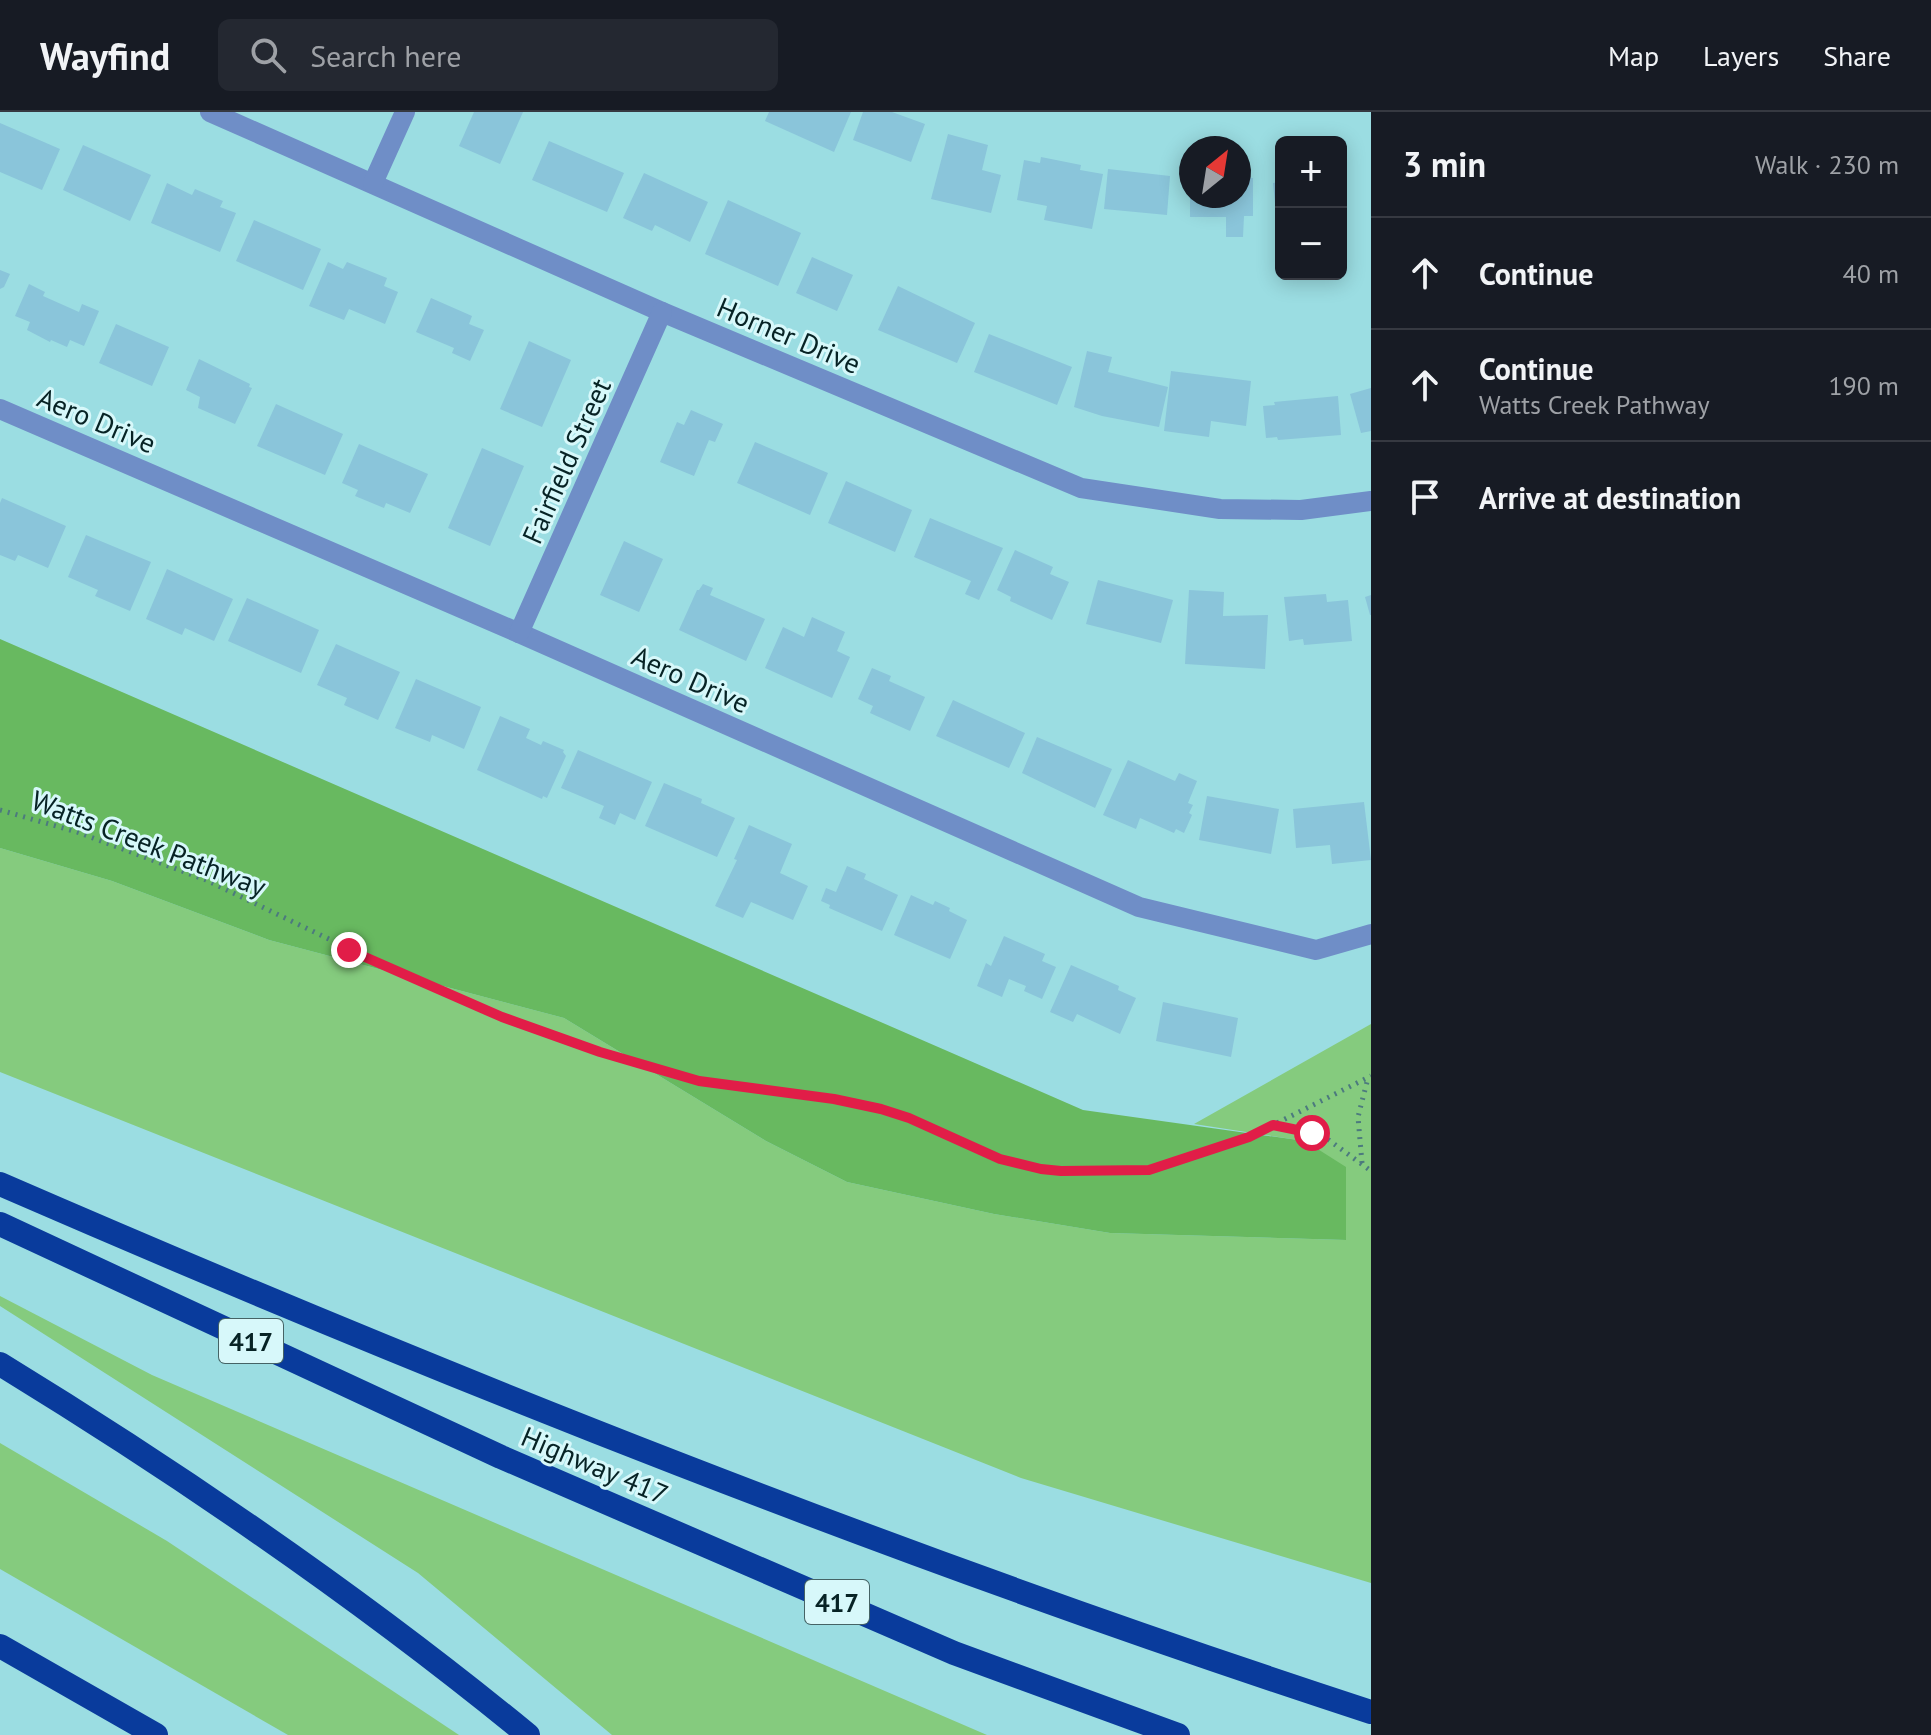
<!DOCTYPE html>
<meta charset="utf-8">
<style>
body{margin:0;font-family:"PT Sans",sans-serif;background:#242831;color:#f1f3f6}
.controls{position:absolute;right:24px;top:24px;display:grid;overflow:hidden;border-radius:12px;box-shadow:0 4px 20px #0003}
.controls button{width:72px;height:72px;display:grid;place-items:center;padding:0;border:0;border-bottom:2px solid #363941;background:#171b24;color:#f1f3f6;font:40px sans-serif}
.compass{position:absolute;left:1179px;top:24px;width:72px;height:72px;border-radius:50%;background:#171b24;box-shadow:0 4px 20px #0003;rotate:30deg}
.stop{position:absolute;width:24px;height:24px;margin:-18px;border:6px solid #e11d48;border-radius:50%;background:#fff}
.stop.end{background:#e11d48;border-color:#fff;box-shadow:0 2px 8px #0008}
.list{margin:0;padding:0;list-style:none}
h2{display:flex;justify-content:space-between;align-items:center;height:104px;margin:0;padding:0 32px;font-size:34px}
h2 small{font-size:26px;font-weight:400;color:#9ea1a6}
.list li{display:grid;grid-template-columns:52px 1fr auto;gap:24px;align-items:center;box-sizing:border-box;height:112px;padding:0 32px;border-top:2px solid #363941}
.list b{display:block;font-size:30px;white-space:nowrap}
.list p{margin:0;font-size:26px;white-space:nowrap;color:#9ea1a6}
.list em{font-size:26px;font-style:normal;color:#9ea1a6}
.icon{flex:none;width:44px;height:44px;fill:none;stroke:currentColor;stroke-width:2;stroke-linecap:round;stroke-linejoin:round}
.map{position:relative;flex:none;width:1371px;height:1623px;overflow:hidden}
header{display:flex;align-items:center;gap:48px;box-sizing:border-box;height:112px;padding:0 40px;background:#171b24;border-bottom:2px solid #363941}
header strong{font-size:38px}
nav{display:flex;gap:44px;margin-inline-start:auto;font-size:28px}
.search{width:560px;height:72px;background:#242831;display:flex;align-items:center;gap:20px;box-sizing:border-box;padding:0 28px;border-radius:12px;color:#9ea1a6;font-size:30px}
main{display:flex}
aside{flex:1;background:#171b24}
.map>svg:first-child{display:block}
.green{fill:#85cb7e}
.forest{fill:#68b960}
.building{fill:#8ac5da}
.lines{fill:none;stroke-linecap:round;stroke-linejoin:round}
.path{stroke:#4c7a7e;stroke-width:5;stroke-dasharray:2 6;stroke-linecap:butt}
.minor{stroke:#6f8ec7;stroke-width:20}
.highway{stroke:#093b9c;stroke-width:24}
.route{stroke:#e11d48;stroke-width:10}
.labels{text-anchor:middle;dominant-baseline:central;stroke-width:6;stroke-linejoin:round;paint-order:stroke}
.shield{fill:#d7f8fa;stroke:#456365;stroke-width:2}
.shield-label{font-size:26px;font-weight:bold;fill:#072325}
.street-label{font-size:28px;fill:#072325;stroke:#d7f8fa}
</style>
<header>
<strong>Wayfind</strong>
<div class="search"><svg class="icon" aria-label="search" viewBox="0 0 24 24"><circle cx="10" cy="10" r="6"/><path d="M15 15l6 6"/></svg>Search here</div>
<nav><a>Map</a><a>Layers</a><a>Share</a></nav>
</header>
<main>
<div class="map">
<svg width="1371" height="1623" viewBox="0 0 1371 1623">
<rect width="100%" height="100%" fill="#9bdde2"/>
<g class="green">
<polygon points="0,736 112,769 269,828 564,906 766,1029 847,1070 994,1102 1110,1121 1346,1128 1304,1029 1194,1012 1371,912 1371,1471 1021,1366 0,960"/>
<polygon points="0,1184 152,1263 987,1623 612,1623 418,1461 0,1194"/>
<polygon points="0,1331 167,1429 459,1623 288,1623 0,1457"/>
</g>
<polygon class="forest" points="0,527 1083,998 1305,1029 1346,1055 1346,1128 1110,1121 994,1102 847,1070 766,1029 564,906 269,828 112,769 0,736"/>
<g class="building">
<polygon points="474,0 523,0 500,52 459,34"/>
<polygon points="769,0 851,0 834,40 765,9"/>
<polygon points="863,0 892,0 925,12 911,50 853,28"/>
<polygon points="0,11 60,37 42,78 0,60"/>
<polygon points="948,22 988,33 982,58 1001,63 991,101 931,87"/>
<polygon points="549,29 624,61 607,100 532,68"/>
<polygon points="83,33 151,63 130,109 63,78"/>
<polygon points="1041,45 1081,53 1080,58 1103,62 1092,117 1044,108 1047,94 1017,88 1024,48 1040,51"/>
<polygon points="1108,57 1170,64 1167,103 1104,97"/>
<polygon points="644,61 708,90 690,130 655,113 652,119 623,106"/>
<polygon points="1239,65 1253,66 1253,104 1244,104 1243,125 1226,125 1226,105 1190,105 1190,84 1239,84"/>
<polygon points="1281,70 1281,111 1277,111 1273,71"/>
<polygon points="167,71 192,83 195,77 223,89 220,95 236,101 220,140 151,111"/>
<polygon points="728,88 801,121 778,174 705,142"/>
<polygon points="254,108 321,137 303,178 236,149"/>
<polygon points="812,145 853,163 837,199 796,181"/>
<polygon points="328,150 343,157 347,150 387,166 384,174 398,180 385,212 349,197 344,208 309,194"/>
<polygon points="0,158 10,162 4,175 0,177"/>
<polygon points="29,172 45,180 43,184 79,200 82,192 99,199 84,234 70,228 67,235 51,228 50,230 27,218 30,210 15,204"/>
<polygon points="898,174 975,211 957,251 878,218"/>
<polygon points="431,186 472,204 469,212 484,218 470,249 452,241 454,236 416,220"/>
<polygon points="116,212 169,235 152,274 99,251"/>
<polygon points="989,222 1072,255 1057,293 974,260"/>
<polygon points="529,229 571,248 542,315 500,297"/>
<polygon points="1087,239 1112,245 1108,260 1168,275 1159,315 1102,304 1074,295"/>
<polygon points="199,247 250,272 249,275 252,276 235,312 198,296 200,285 186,278"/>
<polygon points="1171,259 1251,269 1246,314 1211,309 1209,325 1164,319"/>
<polygon points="1371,276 1371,319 1361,321 1350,282"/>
<polygon points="1338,284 1341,323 1278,328 1277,325 1266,326 1263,294 1275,293 1274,290"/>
<polygon points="276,292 343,322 325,363 257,334"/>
<polygon points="691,298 723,312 715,330 709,328 694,364 660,350 677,310 684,313"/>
<polygon points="755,330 828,361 810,403 737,371"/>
<polygon points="359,332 428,362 410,401 386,391 384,396 355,384 358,378 342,371"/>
<polygon points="482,336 524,354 490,434 448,416"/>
<polygon points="846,369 912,398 895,440 828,411"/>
<polygon points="2,386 66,414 48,456 18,443 15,449 0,443 0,391"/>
<polygon points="930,406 1003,436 979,488 965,482 971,469 914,445"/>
<polygon points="86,423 151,450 130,499 95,484 98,478 68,465"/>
<polygon points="624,429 663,447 639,500 600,483"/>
<polygon points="1015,438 1053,455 1050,462 1069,470 1052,508 1010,489 1011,485 997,478"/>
<polygon points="167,457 233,487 214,529 185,516 182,523 146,507"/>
<polygon points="1098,468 1173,488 1161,531 1086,512"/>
<polygon points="703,472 713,476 710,483 765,507 746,549 679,518 697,478 699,478"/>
<polygon points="1189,478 1224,480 1223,504 1268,503 1265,557 1185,552"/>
<polygon points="1326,482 1327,490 1348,488 1352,529 1304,533 1303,527 1289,529 1284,485"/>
<polygon points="1371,483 1371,503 1370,503 1365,485"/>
<polygon points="247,486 319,518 301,561 228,529"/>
<polygon points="812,505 845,520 837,539 850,545 832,586 765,556 783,515 804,525"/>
<polygon points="336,532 400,560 378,608 344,593 347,586 317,573"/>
<polygon points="872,556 891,564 889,569 925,585 910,619 870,601 873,594 858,587"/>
<polygon points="416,567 481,595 464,637 432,623 430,630 395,616"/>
<polygon points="953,588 1025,621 1009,656 936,624"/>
<polygon points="500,604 530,617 526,626 541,633 543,629 564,638 563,640 566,644 547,686 543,684 542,687 477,658"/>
<polygon points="1037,625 1112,657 1095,696 1022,661"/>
<polygon points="578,638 652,670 635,708 620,701 615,713 599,706 604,694 561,676"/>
<polygon points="1128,648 1175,669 1179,661 1197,669 1188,691 1193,693 1189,701 1192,703 1184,721 1176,717 1174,721 1140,706 1136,717 1103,703"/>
<polygon points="664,671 702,687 701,691 735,706 717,745 645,714"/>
<polygon points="1207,684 1279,697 1271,742 1199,728"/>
<polygon points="1364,690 1371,748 1332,752 1330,733 1296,736 1293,697"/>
<polygon points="749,713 792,732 780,761 808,774 793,808 751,790 743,806 715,794 737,748 734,747"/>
<polygon points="847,754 866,762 864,767 898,783 882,819 829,796 830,793 821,789 826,776 836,780"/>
<polygon points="911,783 933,793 935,789 950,796 949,799 967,808 950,847 894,823"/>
<polygon points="1004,824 1045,842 1042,849 1056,855 1042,887 1024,879 1026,874 1009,867 1002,885 977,874 986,851 991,854"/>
<polygon points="1071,853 1119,874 1118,878 1136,886 1120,922 1077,902 1073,910 1050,900"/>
<polygon points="1163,890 1238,906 1231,945 1156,929"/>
</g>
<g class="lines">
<g class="path">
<polyline points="0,698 77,720 206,768 408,865 502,905 600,940 699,969 834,987 881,997 909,1006 1000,1047 1041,1057 1061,1059 1149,1058 1249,1025 1371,964"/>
<polyline points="1274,1013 1326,1026 1371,1059"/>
<polyline points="1362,1051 1358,1005 1368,966"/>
</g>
<g class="minor">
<polyline points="210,0 662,200 1081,376 1220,397 1301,398 1371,389"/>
<polyline points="373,71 405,0"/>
<polyline points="0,297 519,521 1139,795 1316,838 1371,822"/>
<polyline points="519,521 662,200"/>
</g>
<g class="highway">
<path d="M0,1072C449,1267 905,1448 1371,1600"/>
<polyline points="0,1112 501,1345 954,1541 1178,1623"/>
<path d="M0,1252C183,1364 362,1487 528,1623"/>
<polyline points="0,1534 156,1623"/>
</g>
</g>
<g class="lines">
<polyline class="route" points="349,838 502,905 600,940 699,969 834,987 881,997 909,1006 1000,1047 1041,1057 1061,1059 1149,1058 1249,1025 1273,1013 1312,1021"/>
</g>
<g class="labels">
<g class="shield">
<rect x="219" y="1207" width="64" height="44" rx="6"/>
<rect x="805" y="1468" width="64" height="44" rx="6"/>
</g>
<g class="shield-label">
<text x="251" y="1229">417</text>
<text x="837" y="1490">417</text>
</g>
<g class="street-label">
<text transform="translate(789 223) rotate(23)">Horner Drive</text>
<text transform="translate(97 308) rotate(23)">Aero Drive</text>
<text transform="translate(566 349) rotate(-66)">Fairfield Street</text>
<text transform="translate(691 567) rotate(24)">Aero Drive</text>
<text transform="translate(149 731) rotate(21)">Watts Creek Pathway</text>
<text transform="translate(595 1353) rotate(23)">Highway 417</text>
</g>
</g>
</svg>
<div class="controls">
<button>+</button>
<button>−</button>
</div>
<svg class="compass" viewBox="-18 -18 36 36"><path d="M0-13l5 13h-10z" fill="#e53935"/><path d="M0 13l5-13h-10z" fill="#9ea1a6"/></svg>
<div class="stop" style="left:1312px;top:1021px"></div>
<div class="stop end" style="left:349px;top:838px"></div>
</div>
<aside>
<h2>3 min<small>Walk · 230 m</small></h2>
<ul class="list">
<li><svg class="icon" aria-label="ahead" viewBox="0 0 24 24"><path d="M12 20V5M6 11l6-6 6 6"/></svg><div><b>Continue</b></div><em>40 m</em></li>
<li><svg class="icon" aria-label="ahead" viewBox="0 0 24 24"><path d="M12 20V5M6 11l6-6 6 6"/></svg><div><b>Continue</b><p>Watts Creek Pathway</p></div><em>190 m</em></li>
<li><svg class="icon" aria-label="arrive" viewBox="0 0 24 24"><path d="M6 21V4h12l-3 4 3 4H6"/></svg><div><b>Arrive at destination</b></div></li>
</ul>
</aside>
</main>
